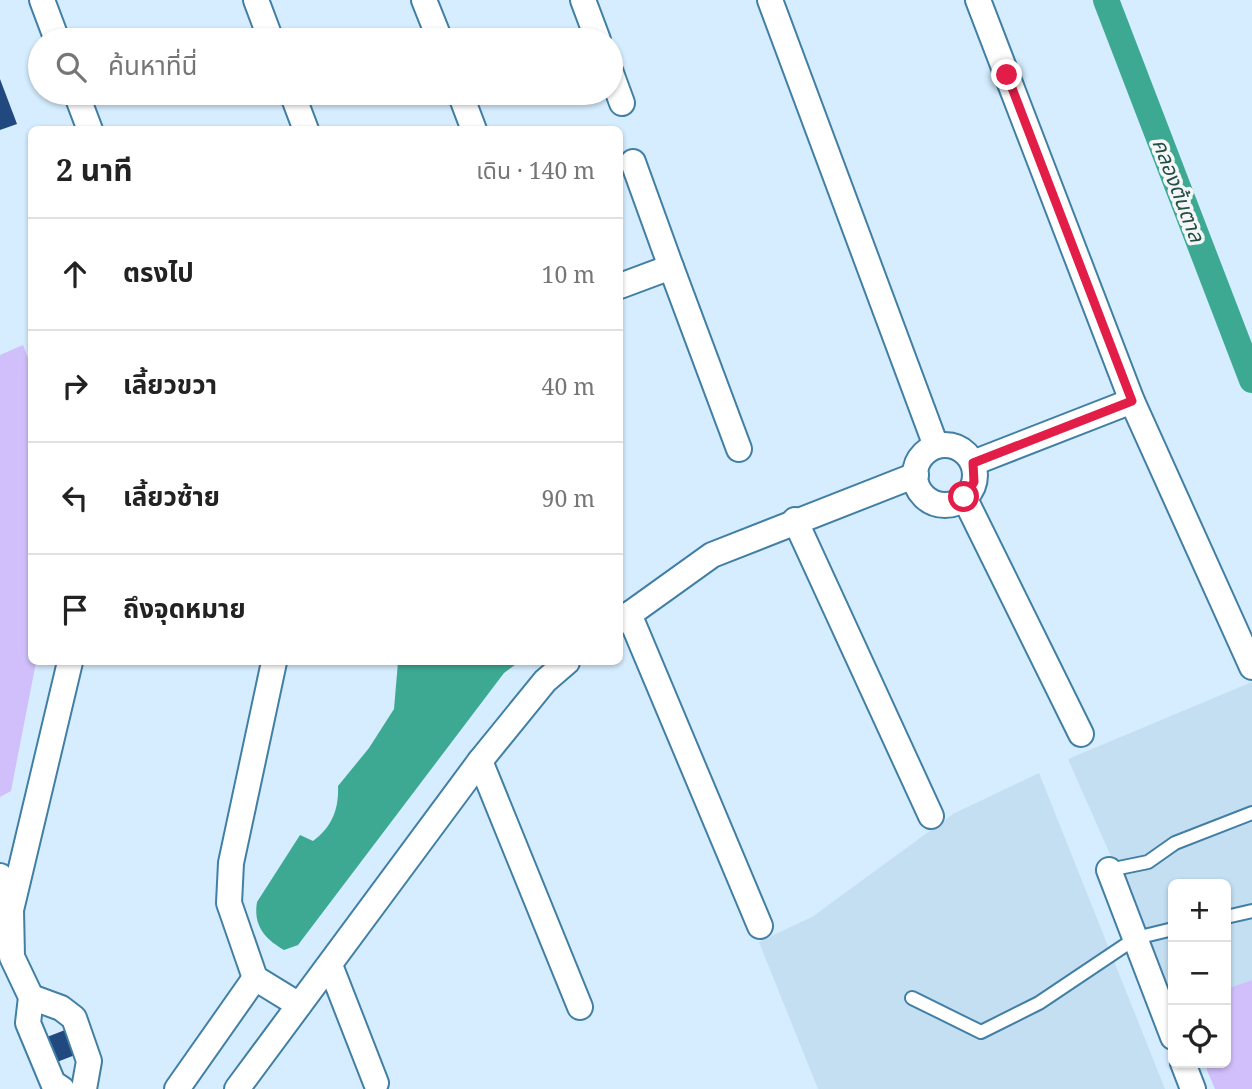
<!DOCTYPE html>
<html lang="th">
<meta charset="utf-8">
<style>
body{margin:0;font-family:"Noto Serif","Noto Sans Thai",serif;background:#f2f2f2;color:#222}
.controls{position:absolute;right:21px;bottom:21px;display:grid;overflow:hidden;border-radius:10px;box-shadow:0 2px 5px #0004}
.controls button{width:63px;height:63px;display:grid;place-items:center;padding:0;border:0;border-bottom:2px solid #e0e0e0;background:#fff;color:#222;font:35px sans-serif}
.stop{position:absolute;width:21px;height:21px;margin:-16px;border:5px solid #e11d48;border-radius:50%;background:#fff}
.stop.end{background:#e11d48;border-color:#fff;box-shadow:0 2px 7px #0008}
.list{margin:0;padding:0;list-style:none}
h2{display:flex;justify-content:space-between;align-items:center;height:91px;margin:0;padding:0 28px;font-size:30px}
h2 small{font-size:23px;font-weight:400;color:#767676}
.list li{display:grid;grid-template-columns:46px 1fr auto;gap:21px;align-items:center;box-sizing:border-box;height:112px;padding:0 28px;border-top:2px solid #e0e0e0}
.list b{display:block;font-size:26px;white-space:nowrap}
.list em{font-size:23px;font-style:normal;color:#767676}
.icon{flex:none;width:38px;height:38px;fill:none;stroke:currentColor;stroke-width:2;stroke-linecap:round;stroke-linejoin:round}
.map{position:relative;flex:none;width:1252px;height:1089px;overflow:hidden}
.search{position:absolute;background:#fff;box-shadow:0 2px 5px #0004;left:28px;top:28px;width:595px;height:77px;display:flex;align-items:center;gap:18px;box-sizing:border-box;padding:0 24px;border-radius:38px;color:#767676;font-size:26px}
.panel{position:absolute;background:#fff;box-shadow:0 2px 5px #0004;left:28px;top:126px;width:595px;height:539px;border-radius:10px}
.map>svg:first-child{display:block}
.built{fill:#c4dff2}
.green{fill:#d0bffb}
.water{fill:#3da993}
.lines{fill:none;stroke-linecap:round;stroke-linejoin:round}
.canal{stroke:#3da993;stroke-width:26}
.building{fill:#21487f}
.service-casing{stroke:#417fa5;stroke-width:16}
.minor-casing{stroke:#417fa5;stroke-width:28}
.service{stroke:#fff;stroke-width:12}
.minor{stroke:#fff;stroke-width:24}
.route{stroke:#e11d48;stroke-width:9}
.labels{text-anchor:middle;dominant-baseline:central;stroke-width:7;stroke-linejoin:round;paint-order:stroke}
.water-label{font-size:21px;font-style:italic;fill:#224f46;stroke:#f6f6f6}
</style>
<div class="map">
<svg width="1252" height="1089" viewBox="0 0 1252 1089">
<rect width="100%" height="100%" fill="#d5edfe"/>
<g class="built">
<polygon points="1252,682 1252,980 1226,989 1226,884 1173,884 1173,997 1068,759"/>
<polygon points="1039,773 1165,1089 818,1089 759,942 812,917 953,814"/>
</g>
<g class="green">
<polygon points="23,345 32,369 32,662 36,662 11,791 0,797 0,355"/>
<polygon points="1252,980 1252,1089 1215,1089 1204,1063 1226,1063 1226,989"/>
</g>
<path class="water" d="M398,662H519L504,673L298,945L284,950C265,939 253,926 257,902L300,835L313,841C332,827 339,809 338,786L369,748L394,709Z"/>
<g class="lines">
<polyline class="canal" points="1106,0 1252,380"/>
</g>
<g class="building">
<polygon points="0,79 17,124 0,130"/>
<polygon points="65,1030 75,1055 57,1062 47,1037"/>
</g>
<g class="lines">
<defs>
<g id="service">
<polyline points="1109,870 1148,862 1175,843 1252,813"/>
<polyline points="1226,917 1252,911"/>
<polyline points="912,998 981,1032 1039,1003 1136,938 1173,929"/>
</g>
<g id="minor">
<polyline points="42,0 57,40"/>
<polyline points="256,0 271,40"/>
<polyline points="424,0 440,40"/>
<polyline points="583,0 598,40"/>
<polyline points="770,0 936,446"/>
<polyline points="978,0 1132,401 1252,667"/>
<polyline points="611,73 622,103"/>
<polyline points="76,93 90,130"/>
<polyline points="292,93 306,130"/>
<polyline points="460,93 474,130"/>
<polyline points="633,162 671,267"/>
<polyline points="620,286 671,267 739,449"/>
<circle cx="945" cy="475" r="30"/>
<polyline points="973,463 1132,401"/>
<polyline points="964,497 1081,734"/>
<polyline points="795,520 931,816"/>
<polyline points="629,614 760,926"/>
<polyline points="620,621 712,555 916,475"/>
<polyline points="274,662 231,863 229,903 255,978 299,1005"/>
<polyline points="480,761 580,1007"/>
<polyline points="1109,870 1173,1037"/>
<polyline points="0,876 11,910 12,957 31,997 28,1023 53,1083 62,1089"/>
<polyline points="11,910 70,662"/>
<polyline points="330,965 376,1083"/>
<polyline points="31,997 61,1008 74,1018 89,1061 84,1089"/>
<polyline points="1183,1063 1193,1089"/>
<polyline points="177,1089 255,978"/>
<polyline points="237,1089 480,761 545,681 567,662"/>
</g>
</defs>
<use href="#service" class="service-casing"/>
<use href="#minor" class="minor-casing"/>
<use href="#service" class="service"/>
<use href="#minor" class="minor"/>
</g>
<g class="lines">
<polyline class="route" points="964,497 974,482 973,463 1132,401 1007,75"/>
</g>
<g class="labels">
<g class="water-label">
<text transform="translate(1179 190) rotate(69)">คลองต้นตาล</text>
</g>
</g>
</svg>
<div class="controls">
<button>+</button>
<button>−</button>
<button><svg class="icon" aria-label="locate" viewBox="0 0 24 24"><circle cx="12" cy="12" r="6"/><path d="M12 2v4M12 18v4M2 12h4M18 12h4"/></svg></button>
</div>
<div class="stop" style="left:964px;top:497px"></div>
<div class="stop end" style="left:1007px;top:75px"></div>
<div class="search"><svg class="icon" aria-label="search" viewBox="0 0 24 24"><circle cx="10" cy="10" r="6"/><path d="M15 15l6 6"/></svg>ค้นหาที่นี่</div>
<section class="panel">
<h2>2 นาที<small>เดิน · 140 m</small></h2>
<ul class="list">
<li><svg class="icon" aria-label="ahead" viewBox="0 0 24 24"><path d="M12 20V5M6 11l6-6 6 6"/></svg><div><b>ตรงไป</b></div><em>10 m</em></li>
<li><svg class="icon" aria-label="right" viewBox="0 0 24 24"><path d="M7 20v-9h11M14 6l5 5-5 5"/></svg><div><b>เลี้ยวขวา</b></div><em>40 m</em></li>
<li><svg class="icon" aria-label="left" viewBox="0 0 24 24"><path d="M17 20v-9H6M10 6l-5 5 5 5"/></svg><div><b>เลี้ยวซ้าย</b></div><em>90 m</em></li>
<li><svg class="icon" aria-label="arrive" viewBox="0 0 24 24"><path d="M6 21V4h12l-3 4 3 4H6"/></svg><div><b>ถึงจุดหมาย</b></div></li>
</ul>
</section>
</div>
